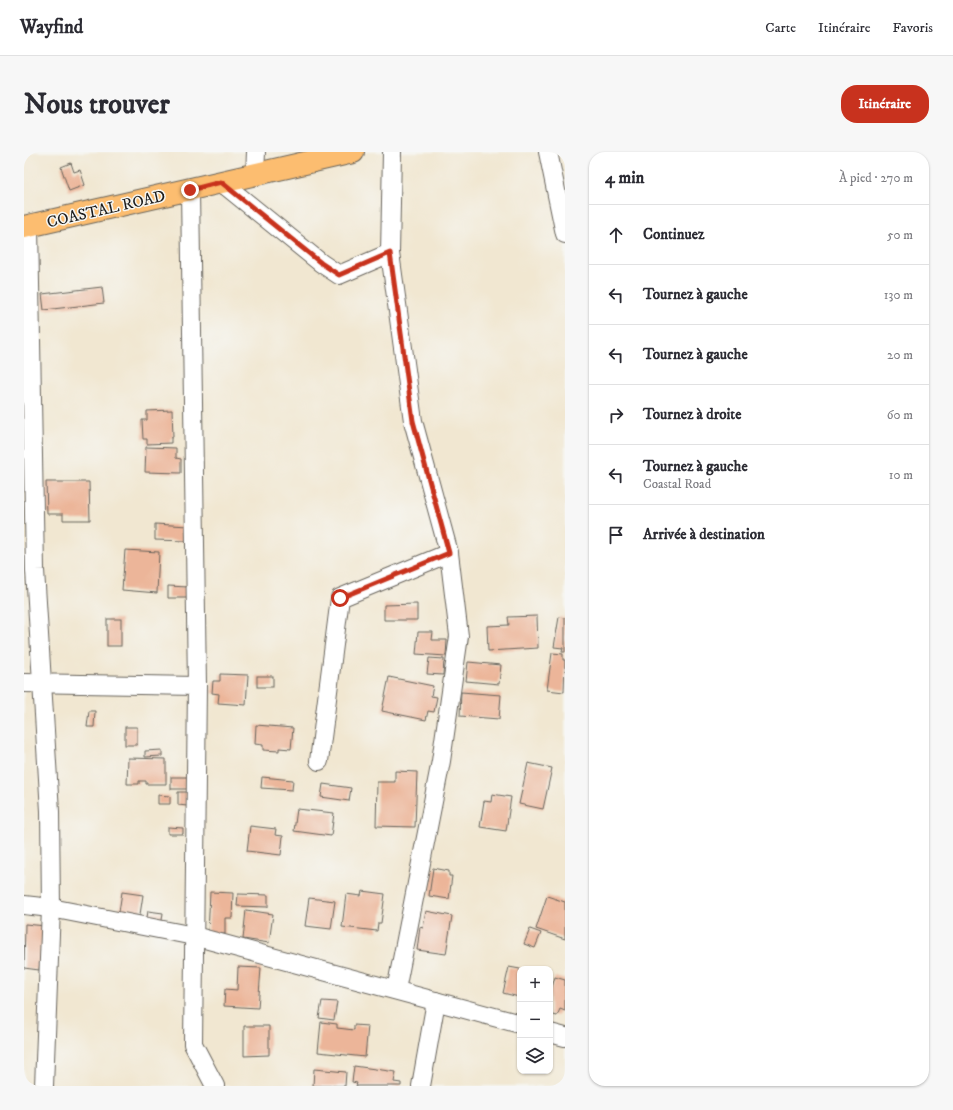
<!DOCTYPE html>
<html lang="fr">
<meta charset="utf-8">
<style>
body{margin:0;font-family:"IM FELL DW Pica",serif;background:#f7f7f7;color:#2b2b33}
.controls{position:absolute;right:12px;bottom:12px;display:grid;overflow:hidden;border-radius:8px;box-shadow:0 1px 3px #0004}
.controls button{width:36px;height:36px;display:grid;place-items:center;padding:0;border:0;border-bottom:1px solid #e1e1e2;background:#fff;color:#2b2b33;font:20px sans-serif}
.stop{position:absolute;width:12px;height:12px;margin:-9px;border:3px solid #c8321e;border-radius:50%;background:#fff}
.stop.end{background:#c8321e;border-color:#fff;box-shadow:0 1px 4px #0008}
.list{margin:0;padding:0;list-style:none}
h2{display:flex;justify-content:space-between;align-items:center;height:52px;margin:0;padding:0 16px;font-size:17px}
h2 small{font-size:13px;font-weight:400;color:#7c7c81}
.list li{display:grid;grid-template-columns:26px 1fr auto;gap:12px;align-items:center;box-sizing:border-box;height:60px;padding:0 16px;border-top:1px solid #e1e1e2}
.list b{display:block;font-size:15px;white-space:nowrap}
.list p{margin:0;font-size:13px;white-space:nowrap;color:#7c7c81}
.list em{font-size:13px;font-style:normal;color:#7c7c81}
.icon{flex:none;width:22px;height:22px;fill:none;stroke:currentColor;stroke-width:2;stroke-linecap:round;stroke-linejoin:round}
.map{position:relative;flex:none;width:541px;height:934px;overflow:hidden;border-radius:16px}
header{display:flex;align-items:center;gap:24px;box-sizing:border-box;height:56px;padding:0 20px;background:#fff;border-bottom:1px solid #e1e1e2}
header strong{font-size:19px}
nav{display:flex;gap:22px;margin-inline-start:auto;font-size:14px}
.intro{display:flex;align-items:center;justify-content:space-between;box-sizing:border-box;height:96px;padding:0 24px}
h1{margin:0;font-size:28px}
.button{padding:10px 18px;border-radius:16px;background:#c8321e;color:#fff;font-size:14px;font-weight:700}
main{display:flex;gap:24px;padding:0 24px}
aside{flex:1;background:#fff;border-radius:16px;box-shadow:0 1px 3px #0004}
.map>svg:first-child{display:block}
.building{fill:#ecb599}
.lines{fill:none;stroke-linecap:round;stroke-linejoin:round}
.street-casing{stroke:#67635b;stroke-width:20}
.primary-casing{stroke:#67635b;stroke-width:24}
.street{stroke:#fff;stroke-width:18}
.primary{stroke:#fcbd6f;stroke-width:22}
.route{stroke:#c8321e;stroke-width:5}
.labels{text-anchor:middle;dominant-baseline:central;stroke-width:3;stroke-linejoin:round;paint-order:stroke}
.street-label{font-size:16px;fill:#1c1c1c;stroke:#f6f6f2}
</style>
<header>
<strong>Wayfind</strong>
<nav><a>Carte</a><a>Itinéraire</a><a>Favoris</a></nav>
</header>
<div class="intro"><h1>Nous trouver</h1><a class="button">Itinéraire</a></div>
<main>
<div class="map">
<svg width="541" height="934" viewBox="0 0 541 934">
<rect width="100%" height="100%" fill="#f6f6f2"/>
<filter id="ink" filterUnits="userSpaceOnUse"><feTurbulence type="fractalNoise" baseFrequency=".025" numOctaves="2"/><feDisplacementMap in="SourceGraphic" scale="8" xChannelSelector="R" yChannelSelector="G"/><feConvolveMatrix kernelMatrix="1 2 1 2 8 2 1 2 1" color-interpolation-filters="sRGB"/></filter>
<filter id="wash" filterUnits="userSpaceOnUse"><feTurbulence type="fractalNoise" baseFrequency=".012" numOctaves="4" result="noise"/><feDisplacementMap in="SourceGraphic" scale="16" xChannelSelector="R" yChannelSelector="G"/><feGaussianBlur stdDeviation="0.9" result="paint"/><feColorMatrix in="noise" values="0 0 0 0 0 0 0 0 0 0 0 0 0 0 0 0 0 1.4 0 .05"/><feComposite in="paint" operator="in"/></filter>
<g filter="url(#wash)">
<rect width="100%" height="100%" fill="#f1e7d1"/>
<g id="blocks">
<g class="building">
<polygon points="47,11 50,20 56,18 61,33 45,39 37,15"/>
<polygon points="78,135 80,151 20,158 18,142"/>
<polygon points="148,258 149,285 147,286 147,291 123,292 123,287 119,287 118,268 123,268 123,259"/>
<polygon points="122,295 152,296 152,306 157,307 157,321 121,320"/>
<polygon points="22,330 65,330 66,368 39,368 39,362 23,362"/>
<polygon points="131,372 164,374 163,389 131,388"/>
<polygon points="101,398 135,400 133,441 98,438"/>
<polygon points="144,434 164,435 164,446 144,446"/>
<polygon points="393,452 393,468 360,468 360,453"/>
<polygon points="513,464 514,496 464,499 463,474 485,473 484,465"/>
<polygon points="535,465 541,466 541,500 538,500 539,496 530,495"/>
<rect x="83" y="467" width="14" height="27"/>
<polygon points="394,480 409,480 408,488 423,488 422,504 392,502"/>
<polygon points="528,501 539,502 539,508 541,508 540,540 523,538"/>
<polygon points="405,506 420,507 419,523 403,522"/>
<polygon points="444,510 477,513 475,532 442,529"/>
<polygon points="196,522 224,523 222,553 194,551 195,542 188,541 189,529 196,529"/>
<rect x="233" y="524" width="16" height="11"/>
<polygon points="365,525 409,534 407,544 413,545 410,560 404,559 402,568 358,559"/>
<polygon points="437,540 477,543 475,567 436,564"/>
<polygon points="65,559 71,559 70,575 63,575"/>
<polygon points="232,573 269,576 267,597 255,596 255,599 239,598 239,593 231,592"/>
<rect x="101" y="575" width="12" height="18"/>
<polygon points="138,598 138,604 121,605 121,599"/>
<polygon points="104,606 142,607 142,632 122,632 122,629 115,629 115,632 103,632"/>
<polygon points="504,611 528,616 519,657 495,652"/>
<polygon points="371,619 393,620 391,675 352,674 353,630 371,630"/>
<rect x="147" y="625" width="17" height="12"/>
<polygon points="238,625 269,628 268,638 237,636"/>
<polygon points="299,632 327,636 325,649 297,645"/>
<polygon points="154,640 163,640 163,654 154,653"/>
<polygon points="468,642 487,645 482,679 456,675 460,649 467,650"/>
<polygon points="134,643 146,644 146,652 134,652"/>
<polygon points="273,657 310,661 307,684 270,679"/>
<polygon points="226,674 252,677 251,683 259,684 257,703 223,699"/>
<polygon points="144,675 159,676 159,682 144,682"/>
<polygon points="409,716 425,719 425,724 428,724 425,747 405,744"/>
<polygon points="338,739 361,742 357,771 354,771 353,779 318,775 322,742 337,744"/>
<polygon points="98,740 119,743 115,769 95,760"/>
<polygon points="186,740 209,741 208,766 201,766 201,782 184,782"/>
<polygon points="214,742 244,743 244,755 213,754"/>
<polygon points="523,744 541,750 541,787 512,777"/>
<polygon points="285,746 311,749 307,777 281,774"/>
<polygon points="222,758 249,762 245,791 219,787"/>
<polygon points="124,759 139,761 137,775 122,772"/>
<polygon points="402,759 428,764 422,802 393,798 396,775 399,776"/>
<polygon points="1,772 22,774 19,784 15,818 0,816"/>
<polygon points="506,777 517,781 511,796 500,792"/>
<polygon points="214,815 237,816 234,856 200,854 201,837 213,838"/>
<polygon points="485,815 496,817 496,849 494,849 495,845 479,841"/>
<polygon points="531,825 541,828 541,859 536,857 533,864 526,862 526,842"/>
<polygon points="298,849 313,850 310,868 295,866"/>
<polygon points="297,870 313,872 313,876 330,878 330,873 344,874 341,905 294,900"/>
<polygon points="220,874 245,874 245,903 220,904"/>
<polygon points="330,914 372,920 370,930 377,931 377,934 332,934 333,931 328,930"/>
<polygon points="290,917 322,920 321,934 289,934"/>
</g>
</g>
</g>
<g filter="url(#ink)">
<use href="#blocks" fill-opacity="0" stroke="#67635b" stroke-width="1"/>
<g class="lines">
<defs>
<g id="street">
<polyline points="368,0 366,101 389,269 425,401 435,484 417,609 372,838"/>
<polyline points="524,0 541,82"/>
<polyline points="231,22 232,0"/>
<polyline points="197,30 297,111 315,123 366,101"/>
<polyline points="166,38 173,534 169,892 191,934"/>
<polyline points="5,74 11,418 26,659 27,756 20,934"/>
<polyline points="0,531 173,534"/>
<polyline points="295,609 316,446 425,401"/>
<polyline points="0,753 27,756 170,784 496,872"/>
<polyline points="526,881 541,885"/>
<polyline points="397,934 412,849"/>
</g>
<polyline id="primary" points="0,75 329,0"/>
</defs>
<use href="#street" class="street-casing"/>
<use href="#primary" class="primary-casing"/>
<use href="#street" class="street"/>
<use href="#primary" class="primary"/>
</g>
</g>
<g class="lines" filter="url(#ink)">
<polyline class="route" points="166,38 197,30 297,111 315,123 366,101 389,269 425,401 316,446"/>
</g>
<g class="labels">
<g class="street-label">
<text transform="translate(82 57) rotate(-13)">COASTAL ROAD</text>
</g>
</g>
</svg>
<div class="controls">
<button>+</button>
<button>−</button>
<button><svg class="icon" aria-label="layers" viewBox="0 0 24 24"><path d="M12 4l9 5-9 5-9-5zM3 14l9 5 9-5"/></svg></button>
</div>
<div class="stop" style="left:316px;top:446px"></div>
<div class="stop end" style="left:166px;top:38px"></div>
</div>
<aside>
<h2>4 min<small>À pied · 270 m</small></h2>
<ul class="list">
<li><svg class="icon" aria-label="ahead" viewBox="0 0 24 24"><path d="M12 20V5M6 11l6-6 6 6"/></svg><div><b>Continuez</b></div><em>50 m</em></li>
<li><svg class="icon" aria-label="left" viewBox="0 0 24 24"><path d="M17 20v-9H6M10 6l-5 5 5 5"/></svg><div><b>Tournez à gauche</b></div><em>130 m</em></li>
<li><svg class="icon" aria-label="left" viewBox="0 0 24 24"><path d="M17 20v-9H6M10 6l-5 5 5 5"/></svg><div><b>Tournez à gauche</b></div><em>20 m</em></li>
<li><svg class="icon" aria-label="right" viewBox="0 0 24 24"><path d="M7 20v-9h11M14 6l5 5-5 5"/></svg><div><b>Tournez à droite</b></div><em>60 m</em></li>
<li><svg class="icon" aria-label="left" viewBox="0 0 24 24"><path d="M17 20v-9H6M10 6l-5 5 5 5"/></svg><div><b>Tournez à gauche</b><p>Coastal Road</p></div><em>10 m</em></li>
<li><svg class="icon" aria-label="arrive" viewBox="0 0 24 24"><path d="M6 21V4h12l-3 4 3 4H6"/></svg><div><b>Arrivée à destination</b></div></li>
</ul>
</aside>
</main>
